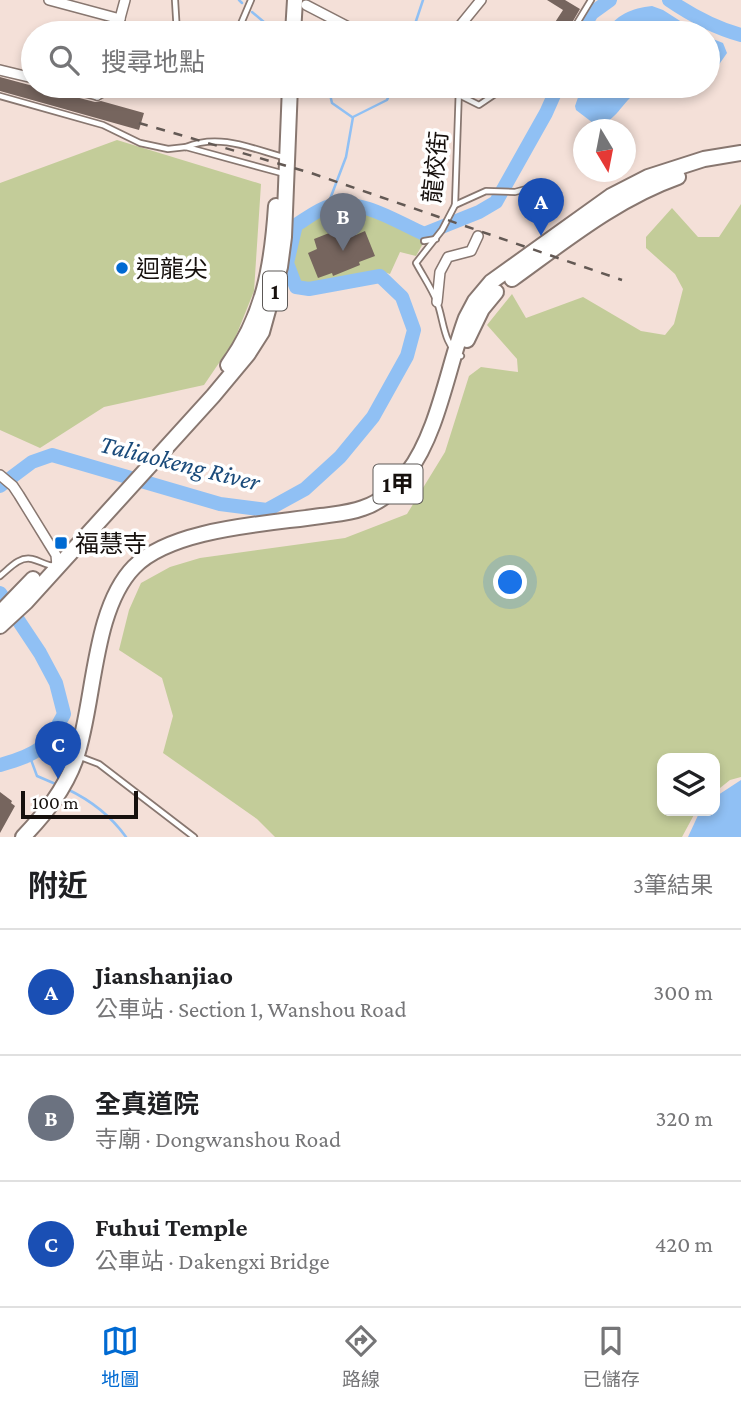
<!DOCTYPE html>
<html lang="zh-TW">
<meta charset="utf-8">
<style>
body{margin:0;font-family:"Crimson Pro","Noto Sans TC",serif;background:#f6f6f6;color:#202124}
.controls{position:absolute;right:21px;bottom:21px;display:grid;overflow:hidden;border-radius:14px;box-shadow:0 4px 10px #0003}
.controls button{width:63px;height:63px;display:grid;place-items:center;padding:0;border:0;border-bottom:2px solid #e0e0e0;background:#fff;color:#202124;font:35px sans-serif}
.compass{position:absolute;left:573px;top:119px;width:63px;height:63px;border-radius:50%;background:#fff;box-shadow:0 4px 10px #0003;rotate:170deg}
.scale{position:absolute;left:21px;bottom:18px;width:117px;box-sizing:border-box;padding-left:7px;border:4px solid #16100d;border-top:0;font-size:19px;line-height:24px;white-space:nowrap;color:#16100d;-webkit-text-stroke:5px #fff;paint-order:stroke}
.you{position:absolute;left:511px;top:583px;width:24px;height:24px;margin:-18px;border:5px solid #fff;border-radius:50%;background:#1a73e8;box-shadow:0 0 0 10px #1a73e833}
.badge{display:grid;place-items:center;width:46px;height:46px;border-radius:50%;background:#006ad2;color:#fff;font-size:23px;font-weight:700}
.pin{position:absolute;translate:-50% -58px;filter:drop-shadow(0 2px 4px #0008)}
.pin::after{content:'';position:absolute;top:37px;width:24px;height:21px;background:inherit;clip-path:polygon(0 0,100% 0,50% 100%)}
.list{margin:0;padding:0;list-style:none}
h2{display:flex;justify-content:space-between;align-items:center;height:91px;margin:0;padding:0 28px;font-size:30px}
h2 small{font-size:23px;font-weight:400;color:#757577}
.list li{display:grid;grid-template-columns:46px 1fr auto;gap:21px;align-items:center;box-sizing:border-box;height:126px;padding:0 28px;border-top:2px solid #e0e0e0}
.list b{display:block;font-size:26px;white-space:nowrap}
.list p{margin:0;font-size:23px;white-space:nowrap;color:#757577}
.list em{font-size:23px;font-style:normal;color:#757577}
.icon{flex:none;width:38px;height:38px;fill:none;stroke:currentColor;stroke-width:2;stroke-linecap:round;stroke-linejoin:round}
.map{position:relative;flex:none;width:741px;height:837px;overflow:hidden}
.search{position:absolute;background:#fff;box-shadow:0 4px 10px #0003;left:21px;right:21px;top:21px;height:77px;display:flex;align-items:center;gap:18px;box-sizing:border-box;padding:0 24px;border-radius:38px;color:#757577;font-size:26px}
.sheet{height:469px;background:#fff}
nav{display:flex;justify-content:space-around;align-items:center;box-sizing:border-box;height:98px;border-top:2px solid #e0e0e0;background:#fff;font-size:19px;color:#757577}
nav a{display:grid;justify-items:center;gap:4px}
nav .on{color:#006ad2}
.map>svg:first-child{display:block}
.green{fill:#c3cc99}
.water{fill:#90c0f4}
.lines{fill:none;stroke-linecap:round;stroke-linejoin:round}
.stream{stroke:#90c0f4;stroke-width:2.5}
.river{stroke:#90c0f4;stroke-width:14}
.building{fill:#76655e}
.lane-casing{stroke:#887770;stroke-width:8}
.street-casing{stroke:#887770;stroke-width:12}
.primary-casing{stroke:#887770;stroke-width:18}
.lane{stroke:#fff;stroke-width:4.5}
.street{stroke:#fff;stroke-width:9}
.primary{stroke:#fff;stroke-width:14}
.rail{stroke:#635954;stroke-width:2.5;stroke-dasharray:9 9;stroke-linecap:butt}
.poi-dot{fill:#006ad2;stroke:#fff;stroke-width:2.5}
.labels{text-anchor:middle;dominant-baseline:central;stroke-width:7;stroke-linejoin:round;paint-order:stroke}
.shield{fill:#fff;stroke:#5c5856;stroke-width:2}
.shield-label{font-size:23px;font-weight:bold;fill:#16100d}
.street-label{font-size:24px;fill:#16100d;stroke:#fff}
.poi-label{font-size:24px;fill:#16100d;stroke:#fff;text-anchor:start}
.water-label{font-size:26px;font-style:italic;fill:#194a7a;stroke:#fff}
</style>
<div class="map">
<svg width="741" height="837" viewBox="0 0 741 837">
<rect width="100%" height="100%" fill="#f4e0d8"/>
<g class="green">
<polygon points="117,140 261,184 254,291 234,341 204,385 104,407 40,448 0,430 0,183"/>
<polygon points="741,204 741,777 730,780 715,792 715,758 662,758 662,811 696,811 682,837 275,837 257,819 163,753 173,716 162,678 119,650 129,610 141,583 170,567 200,558 345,538 407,514 445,452 469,376 481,367 518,372 517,359 487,325 512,294 526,318 583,297 641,331 665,335 674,324 683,289 675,274 646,248 646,237 672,208 698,237 719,237"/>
<polygon points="337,208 364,212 426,238 416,256 400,252 390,274 381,271 312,284 299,283 291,264 297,229 324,213"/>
</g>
<g class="water">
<path d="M652,6L663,10L699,33H605C615,15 632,8 652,6Z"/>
<polygon points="708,37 723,43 727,53 718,66 708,73"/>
<path d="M582,86H653C646,88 638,91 632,96C621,106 613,123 597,126L576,110L575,106Z"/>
<polygon points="741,780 741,837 688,837 700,811 715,811 715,797"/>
</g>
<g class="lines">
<g class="stream">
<polyline points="239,0 242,3"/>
<polyline points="252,12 277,33"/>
<polyline points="412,33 423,0"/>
<polyline points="328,86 332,103 352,117"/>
<polyline points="327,207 346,157 353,117 387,100 393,86"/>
<polyline points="30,757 37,776 58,785"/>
<path d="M67,789C90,800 111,816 126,837"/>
</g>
<g class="river">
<path d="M669,0C691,15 715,28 741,35"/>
<polyline points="580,33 592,13 610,0"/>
<path d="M0,486L32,462L52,455L220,504L267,510L305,489L340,457L373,417L407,356L414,330L402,297L380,276L309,289L296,287L287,263L296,225C306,219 318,209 330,206C361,198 397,222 424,234L479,212L496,202L546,113L558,86"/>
<path d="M0,593L40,653L56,683L64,714C46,749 38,754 0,765"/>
</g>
</g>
<g class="building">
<polygon points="547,0 565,0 580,9 566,33 548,33 563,10"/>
<polygon points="0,77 33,86 48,86 55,88 60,93 95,102 101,101 144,113 139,130 0,91"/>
<polygon points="352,224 356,235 365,231 375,256 359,262 360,265 333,276 332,273 318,278 308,253 317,249 314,239"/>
<polygon points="0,792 12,801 11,803 15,806 0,833"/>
</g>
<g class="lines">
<defs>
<g id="lane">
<polyline points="175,0 177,33"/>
<polyline points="237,33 251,0"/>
<polyline points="571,33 591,0"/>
<path d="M459,87L455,205L442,230L416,263C423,276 432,289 437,302C444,320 443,345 461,356"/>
<polyline points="0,96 103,125 140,143 168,149 186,147 285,174"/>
<polyline points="461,96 479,105 507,86"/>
<path d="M186,147C220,133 253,149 286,158"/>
<polyline points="455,205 486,191 515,192 526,189"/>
<polyline points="424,241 436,239"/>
<path d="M0,576C9,569 19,556 32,559C41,561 46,566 56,566"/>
<polyline points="78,756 99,764 194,837"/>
</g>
<g id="street">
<polyline points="49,0 120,19"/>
<polyline points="306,5 360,33"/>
<polyline points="116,33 125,0"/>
<polyline points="458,33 459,27 481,0"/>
<polyline points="0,70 33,78"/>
<polyline points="62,86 97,95 100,86"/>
<polyline points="457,86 459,87"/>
<polyline points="97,95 114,86"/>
<polyline points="437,302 440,272 448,257 471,251 478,236"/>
<polyline points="0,475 13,486 19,495 56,555 57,566"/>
</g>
<g id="primary">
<polyline points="293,33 295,0"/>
<path d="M512,279C565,241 616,199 678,177"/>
<polyline points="467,340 482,309 496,292"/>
<path d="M228,365C264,315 272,266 276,206"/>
<polyline points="0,613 33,579"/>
<polyline points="0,626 26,602 213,396 248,354 262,332 280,267 284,237 290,86"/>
<path d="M23,837C46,813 65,789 76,758C95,703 92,610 134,567C172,528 268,524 321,516C335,514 350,513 363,508C380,503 398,487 408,472C438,433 448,366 466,318L475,301L491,282L611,196L648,177L704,159L741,153"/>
</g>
</defs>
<use href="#lane" class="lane-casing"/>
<use href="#street" class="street-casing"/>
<use href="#primary" class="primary-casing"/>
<use href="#lane" class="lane"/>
<use href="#street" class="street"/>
<use href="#primary" class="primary"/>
<polyline class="rail" points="139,123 311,173 622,280"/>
</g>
<g class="poi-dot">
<circle cx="122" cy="268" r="7"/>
<rect x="54" y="536" width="14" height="14" rx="3.5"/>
</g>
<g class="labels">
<g class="shield">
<rect x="263" y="271.5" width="24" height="39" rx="5"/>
<rect x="373.5" y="464.5" width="49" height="39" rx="5"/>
</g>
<g class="shield-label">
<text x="275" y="291">1</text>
<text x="398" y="484">1甲</text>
</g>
<g class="street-label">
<text transform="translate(435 167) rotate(-84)">龍校街</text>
</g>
<g class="poi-label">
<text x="136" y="268">迴龍尖</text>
<text x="75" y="543">福慧寺</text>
</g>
<g class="water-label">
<text transform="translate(180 463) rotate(14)">Taliaokeng River</text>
</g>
</g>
</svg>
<div class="controls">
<button><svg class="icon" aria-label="layers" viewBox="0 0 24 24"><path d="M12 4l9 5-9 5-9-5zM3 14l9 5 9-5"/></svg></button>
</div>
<svg class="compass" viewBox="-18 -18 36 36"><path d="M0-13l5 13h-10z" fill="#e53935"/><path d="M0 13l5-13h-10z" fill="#757577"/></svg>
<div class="scale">100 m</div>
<div class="you"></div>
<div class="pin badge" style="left:541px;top:236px;background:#1a4fb4">A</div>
<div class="pin badge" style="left:343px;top:251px;background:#6b7280">B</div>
<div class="pin badge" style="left:58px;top:779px;background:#1a4fb4">C</div>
<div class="search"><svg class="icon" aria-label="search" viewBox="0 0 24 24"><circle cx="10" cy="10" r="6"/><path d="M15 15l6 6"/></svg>搜尋地點</div>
</div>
<section class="sheet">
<h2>附近<small>3筆結果</small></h2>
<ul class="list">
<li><span class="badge" style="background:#1a4fb4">A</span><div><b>Jianshanjiao</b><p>公車站 · Section 1, Wanshou Road</p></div><em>300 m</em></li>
<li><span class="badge" style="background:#6b7280">B</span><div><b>全真道院</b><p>寺廟 · Dongwanshou Road</p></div><em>320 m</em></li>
<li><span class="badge" style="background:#1a4fb4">C</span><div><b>Fuhui Temple</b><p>公車站 · Dakengxi Bridge</p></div><em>420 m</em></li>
</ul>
</section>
<nav>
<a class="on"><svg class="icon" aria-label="map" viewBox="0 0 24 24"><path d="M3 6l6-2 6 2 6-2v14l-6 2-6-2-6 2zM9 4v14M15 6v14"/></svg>地圖</a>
<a><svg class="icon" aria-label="directions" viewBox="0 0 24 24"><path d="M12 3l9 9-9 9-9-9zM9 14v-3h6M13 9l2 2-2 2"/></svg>路線</a>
<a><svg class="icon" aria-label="saved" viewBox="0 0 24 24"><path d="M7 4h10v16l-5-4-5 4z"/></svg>已儲存</a>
</nav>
